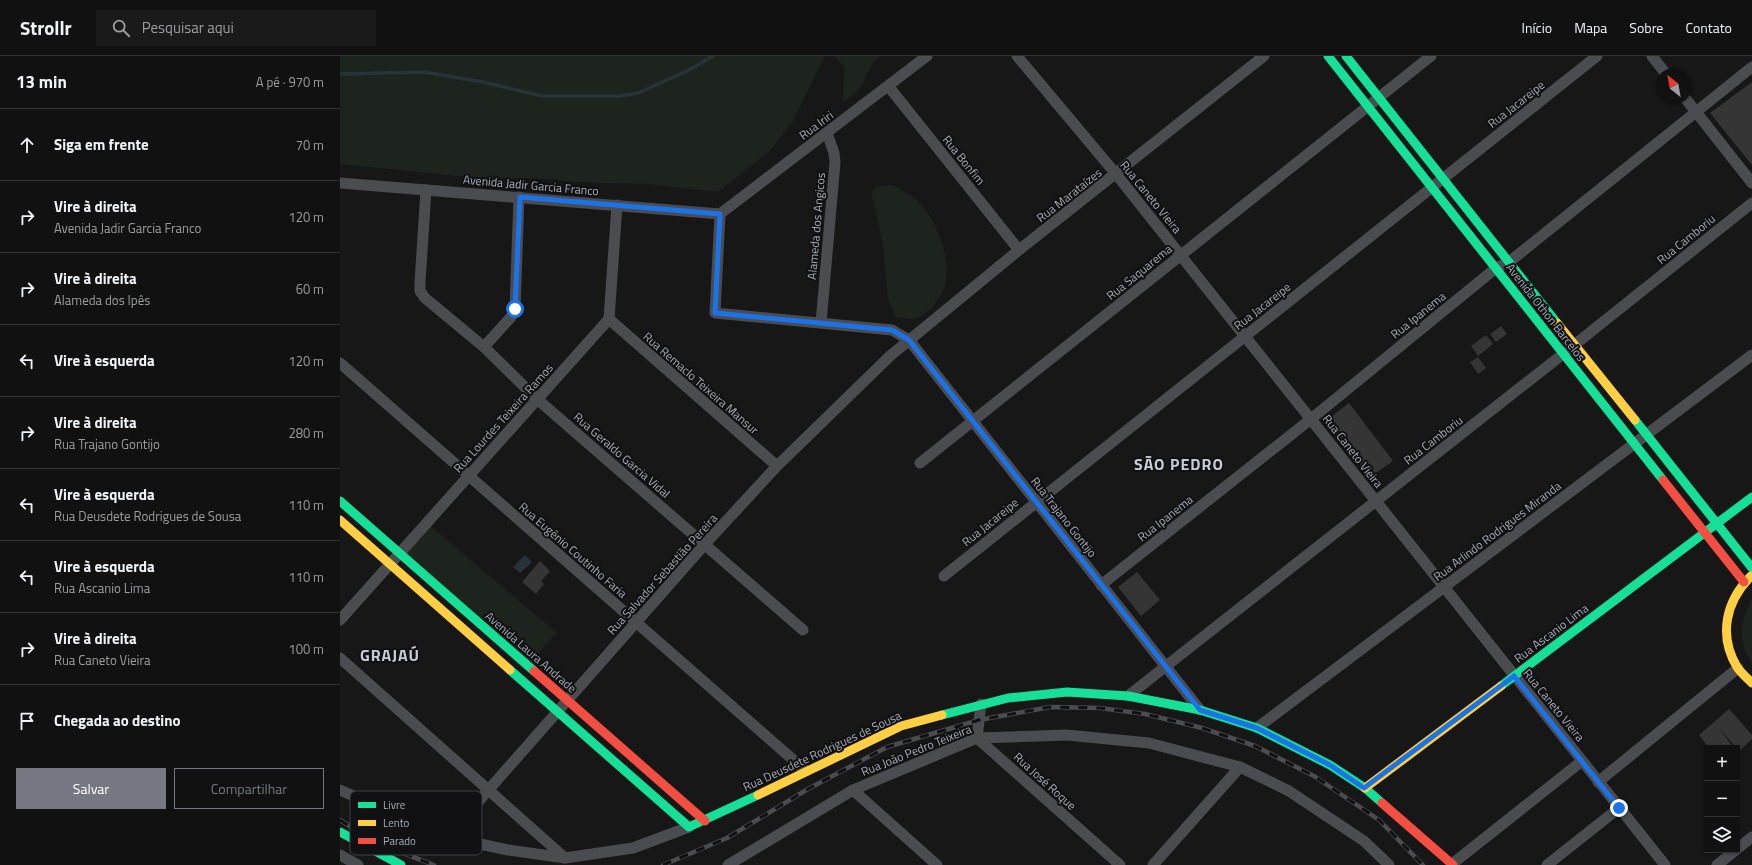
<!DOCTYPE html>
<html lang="pt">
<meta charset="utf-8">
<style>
body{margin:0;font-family:"Titillium Web",sans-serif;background:#1a1a1a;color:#f1f3f6}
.controls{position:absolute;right:12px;bottom:12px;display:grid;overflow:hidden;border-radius:0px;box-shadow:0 1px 3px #0004}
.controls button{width:36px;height:36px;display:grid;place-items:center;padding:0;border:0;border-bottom:1px solid #303131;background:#111;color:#f1f3f6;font:20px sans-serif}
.compass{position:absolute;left:1316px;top:12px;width:36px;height:36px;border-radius:50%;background:#111;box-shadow:0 1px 3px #0004;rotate:329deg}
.stop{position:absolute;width:12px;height:12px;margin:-9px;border:3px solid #1a73e8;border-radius:50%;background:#fff}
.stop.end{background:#1a73e8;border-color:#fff;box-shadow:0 1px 4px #0008}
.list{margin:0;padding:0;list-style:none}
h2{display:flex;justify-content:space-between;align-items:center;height:52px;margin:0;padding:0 16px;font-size:17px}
h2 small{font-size:13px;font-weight:400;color:#9c9d9f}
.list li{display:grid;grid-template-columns:26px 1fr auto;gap:12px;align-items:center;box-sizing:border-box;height:72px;padding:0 16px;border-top:1px solid #303131}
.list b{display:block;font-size:15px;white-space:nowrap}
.list p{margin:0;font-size:13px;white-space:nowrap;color:#9c9d9f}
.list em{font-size:13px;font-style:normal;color:#9c9d9f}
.actions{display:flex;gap:8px;padding:12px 16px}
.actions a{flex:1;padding:9px 0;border:1px solid #757880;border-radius:0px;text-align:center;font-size:14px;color:#757880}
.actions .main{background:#757880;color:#fff}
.icon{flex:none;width:22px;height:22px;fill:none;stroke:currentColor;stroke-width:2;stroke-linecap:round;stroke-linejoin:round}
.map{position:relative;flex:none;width:1412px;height:809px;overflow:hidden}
header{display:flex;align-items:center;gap:24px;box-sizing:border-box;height:56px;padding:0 20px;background:#111;border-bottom:1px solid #303131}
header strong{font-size:19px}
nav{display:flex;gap:22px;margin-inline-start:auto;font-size:14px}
.search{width:280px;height:36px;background:#1a1a1a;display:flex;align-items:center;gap:10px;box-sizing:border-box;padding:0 14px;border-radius:0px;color:#9c9d9f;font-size:15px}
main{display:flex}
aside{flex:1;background:#111}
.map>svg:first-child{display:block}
.green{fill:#1d241e}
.water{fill:#2a3239}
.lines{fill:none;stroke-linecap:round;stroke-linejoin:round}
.stream{stroke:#2a3239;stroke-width:3.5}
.building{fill:#353536}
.street{stroke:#4b4c50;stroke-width:11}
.fast{stroke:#16e098;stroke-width:9}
.slow{stroke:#ffcf43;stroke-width:9}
.jam{stroke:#f24e42;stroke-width:9}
.rail-casing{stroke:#4b4c4f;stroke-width:4.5}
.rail{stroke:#111113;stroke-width:3;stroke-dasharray:9;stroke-linecap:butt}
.route{stroke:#1a73e8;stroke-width:5}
.labels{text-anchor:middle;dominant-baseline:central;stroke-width:4;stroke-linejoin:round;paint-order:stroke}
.street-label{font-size:12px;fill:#a8adb8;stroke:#111113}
.district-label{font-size:16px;font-weight:bold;letter-spacing:1px;fill:#c9ccd4;stroke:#111113}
.key{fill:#111113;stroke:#3e4045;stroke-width:1}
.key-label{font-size:11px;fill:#a8adb8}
</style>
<header>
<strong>Strollr</strong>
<div class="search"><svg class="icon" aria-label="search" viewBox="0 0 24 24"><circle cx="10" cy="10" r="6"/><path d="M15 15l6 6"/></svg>Pesquisar aqui</div>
<nav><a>Início</a><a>Mapa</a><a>Sobre</a><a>Contato</a></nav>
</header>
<main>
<aside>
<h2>13 min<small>A pé · 970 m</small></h2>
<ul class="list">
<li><svg class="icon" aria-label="ahead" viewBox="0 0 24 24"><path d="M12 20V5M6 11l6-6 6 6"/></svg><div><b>Siga em frente</b></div><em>70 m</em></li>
<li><svg class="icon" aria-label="right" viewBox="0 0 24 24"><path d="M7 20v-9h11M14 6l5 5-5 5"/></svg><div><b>Vire à direita</b><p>Avenida Jadir Garcia Franco</p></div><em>120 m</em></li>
<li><svg class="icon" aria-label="right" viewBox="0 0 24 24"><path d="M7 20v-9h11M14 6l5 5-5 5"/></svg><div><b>Vire à direita</b><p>Alameda dos Ipês</p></div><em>60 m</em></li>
<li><svg class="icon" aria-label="left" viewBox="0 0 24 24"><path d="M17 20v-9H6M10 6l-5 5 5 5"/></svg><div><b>Vire à esquerda</b></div><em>120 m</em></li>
<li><svg class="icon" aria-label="right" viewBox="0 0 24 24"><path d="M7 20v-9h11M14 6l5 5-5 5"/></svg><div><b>Vire à direita</b><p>Rua Trajano Gontijo</p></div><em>280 m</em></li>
<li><svg class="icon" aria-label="left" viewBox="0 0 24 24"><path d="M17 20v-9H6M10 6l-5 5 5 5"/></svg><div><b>Vire à esquerda</b><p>Rua Deusdete Rodrigues de Sousa</p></div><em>110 m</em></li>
<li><svg class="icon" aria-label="left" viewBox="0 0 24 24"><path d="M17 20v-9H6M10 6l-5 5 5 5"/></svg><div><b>Vire à esquerda</b><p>Rua Ascanio Lima</p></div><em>110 m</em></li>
<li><svg class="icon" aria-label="right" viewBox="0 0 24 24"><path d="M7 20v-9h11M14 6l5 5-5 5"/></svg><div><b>Vire à direita</b><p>Rua Caneto Vieira</p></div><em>100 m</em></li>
<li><svg class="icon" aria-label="arrive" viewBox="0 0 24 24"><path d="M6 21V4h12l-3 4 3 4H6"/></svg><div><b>Chegada ao destino</b></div></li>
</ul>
<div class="actions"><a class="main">Salvar</a><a>Compartilhar</a></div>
</aside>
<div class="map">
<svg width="1412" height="809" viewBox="0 0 1412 809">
<rect width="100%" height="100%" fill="#171717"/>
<g class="green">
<polygon points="0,0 485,0 453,65 430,95 378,136 307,128 232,126 214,123 128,121 0,108"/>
<path d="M494,0H541C530,6 528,18 522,28C517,36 511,41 503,45L504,11Z"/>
<path d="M553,129C564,135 574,141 582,150C600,170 615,214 601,239C599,242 596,245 594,249C590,254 581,262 574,263C569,264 562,261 556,261L548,244L543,187L531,137L536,130Z"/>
<polygon points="87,467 217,577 187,609 60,497"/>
<path d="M1412,542V607C1397,585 1400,565 1412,542Z"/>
</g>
<polygon class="water" points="185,499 192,506 180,517 173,511"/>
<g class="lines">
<polyline class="stream" points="0,18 84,16 143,26 202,40 280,40 298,37 349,14 373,0"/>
</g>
<g class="building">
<polygon points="1412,26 1412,109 1370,57"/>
<polygon points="1161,270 1167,278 1156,286 1150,278"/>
<polygon points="1146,279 1153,288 1138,300 1131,290"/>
<polygon points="1138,301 1146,312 1138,318 1130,306"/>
<polygon points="1009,347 1053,405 1030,421 987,364"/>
<polygon points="200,505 210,515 201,525 204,528 196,538 182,526"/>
<polygon points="797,516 820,544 801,560 778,531"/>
<polygon points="1389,653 1412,679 1412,683 1399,695 1378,671 1394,692 1369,692 1359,679"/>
</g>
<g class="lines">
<g class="street">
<polyline points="677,0 776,118 1325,809"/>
<polyline points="1312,0 1326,18"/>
<polyline points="549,31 679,194"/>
<polyline points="1345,42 1412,127"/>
<polyline points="0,127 380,158"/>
<polyline points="86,134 80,226 80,235 85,242 144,291 197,343 463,574"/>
<polyline points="380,158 375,257 552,274 569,284 860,654"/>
<polyline points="380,158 587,0"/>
<polyline points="269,263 437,410"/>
<polyline points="481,267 495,106 494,97 487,77"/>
<polyline points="144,291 171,261 175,253 179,141"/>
<polyline points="0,307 466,715"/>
<polyline points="580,407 1091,0"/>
<polyline points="604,520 1257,0"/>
<polyline points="761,529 971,363 1156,212 1169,206 1412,11"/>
<polyline points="0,564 269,263 277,149"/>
<polyline points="0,602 225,802"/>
<polyline points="788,640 1223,298 1412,147"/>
<polyline points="641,648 637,682 780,809"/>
<polyline points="917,672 1412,299"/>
<polyline points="1258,726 1398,612"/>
<polyline points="0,734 107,781 168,794 225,802 293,792 349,771"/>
<polyline points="513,734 597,809"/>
<polyline points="107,781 365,488 437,410 550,300 679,194 924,0"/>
<polyline points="1397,793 1412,781"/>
<polyline points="0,799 18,809"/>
<polyline points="1112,808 1242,705"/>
<polyline points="388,809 513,734 637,682 727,679 809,687 900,711 949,735 1024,785 1049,809"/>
<polyline points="813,809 900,711"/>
<polyline points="1207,809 1279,752"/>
<polyline points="1377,809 1396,794"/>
</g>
<g class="fast">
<polyline points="988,0 1323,424"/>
<polyline points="1006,0 1217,267"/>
<polyline points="1295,364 1412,512"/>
<polyline points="0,445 194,615"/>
<polyline points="170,614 349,771 418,739"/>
<polyline points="1161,630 1412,441"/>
<polyline points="602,659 668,642 727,636 788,640 860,654 917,672 990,709 1025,732 1042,747"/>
<polyline points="0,776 61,809"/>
</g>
<g class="slow">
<polyline points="1217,267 1295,364"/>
<polyline points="0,464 170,614"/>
<path d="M1411,520C1386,545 1378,579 1397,611C1401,617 1407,622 1412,627"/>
<polyline points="1025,732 1161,630"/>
<polyline points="418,739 561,670 602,659"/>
</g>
<g class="jam">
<polyline points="1323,424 1404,526"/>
<polyline points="194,615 365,765"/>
<polyline points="1042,747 1113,809"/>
</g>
<defs>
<g id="rail">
<path d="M0,764C29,783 61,797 94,809"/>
<polyline points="323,809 387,782 468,733 547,691 639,664 710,651 760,652 805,658 862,672 915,690 974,720 1039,764 1083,809"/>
</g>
</defs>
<use href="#rail" class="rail-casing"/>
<use href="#rail" class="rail"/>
</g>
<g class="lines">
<polyline class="route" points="175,253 180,141 380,158 375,257 552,274 569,284 860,654 917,672 990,709 1024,732 1174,620 1279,752"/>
</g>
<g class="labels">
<g class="street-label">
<text transform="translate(1176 48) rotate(-38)">Rua Jacareipe</text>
<text transform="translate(476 69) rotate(-37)">Rua Iriri</text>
<text transform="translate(624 104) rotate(51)">Rua Bonfim</text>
<text transform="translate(191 129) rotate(5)">Avenida Jadir Garcia Franco</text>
<text transform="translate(729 139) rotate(-38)">Rua Marataízes</text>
<text transform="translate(811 141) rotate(51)">Rua Caneto Vieira</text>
<text transform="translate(476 170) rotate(-85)">Alameda dos Angicos</text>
<text transform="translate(1346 183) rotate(-39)">Rua Camboriu</text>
<text transform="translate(799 216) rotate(-39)">Rua Saquarema</text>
<text transform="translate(922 250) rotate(-38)">Rua Jacareipe</text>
<text transform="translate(1206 256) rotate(52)">Avenida Othon Barcelos</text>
<text transform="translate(1078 259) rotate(-39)">Rua Ipanema</text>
<text transform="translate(361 327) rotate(41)">Rua Remaclo Teixeira Mansur</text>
<text transform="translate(163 362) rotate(-48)">Rua Lourdes Teixeira Ramos</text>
<text transform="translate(1093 384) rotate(-38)">Rua Camboriu</text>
<text transform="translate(1013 395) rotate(52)">Rua Caneto Vieira</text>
<text transform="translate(282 399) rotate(41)">Rua Geraldo Garcia Vidal</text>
<text transform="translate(724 461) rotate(52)">Rua Trajano Gontijo</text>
<text transform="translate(825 462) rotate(-38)">Rua Ipanema</text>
<text transform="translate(650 466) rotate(-39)">Rua Jacareipe</text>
<text transform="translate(1157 475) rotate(-37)">Rua Arlindo Rodrigues Miranda</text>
<text transform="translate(233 494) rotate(41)">Rua Eugênio Coutinho Faria</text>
<text transform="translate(322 518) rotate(-48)">Rua Salvador Sebastião Pereira</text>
<text transform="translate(1211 577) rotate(-37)">Rua Ascanio Lima</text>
<text transform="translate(191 596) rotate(41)">Avenida Laura Andrade</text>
<text transform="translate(1214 649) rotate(51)">Rua Caneto Vieira</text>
<text transform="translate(576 694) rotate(-22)">Rua João Pedro Teixeira</text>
<text transform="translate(482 695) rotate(-25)">Rua Deusdete Rodrigues de Sousa</text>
<text transform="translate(705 725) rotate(42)">Rua José Roque</text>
</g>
<g class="district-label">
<text x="839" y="408">SÃO PEDRO</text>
<text x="50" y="599">GRAJAÚ</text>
</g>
</g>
<rect x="10" y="735" width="132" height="64" rx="6" class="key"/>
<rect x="18" y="746" width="18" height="6" fill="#16e098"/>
<rect x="18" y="764" width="18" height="6" fill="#ffcf43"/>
<rect x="18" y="782" width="18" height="6" fill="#f24e42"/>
<g class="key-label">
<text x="43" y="753">Livre</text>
<text x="43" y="771">Lento</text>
<text x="43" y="789">Parado</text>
</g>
</svg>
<div class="controls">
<button>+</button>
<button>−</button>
<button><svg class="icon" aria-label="layers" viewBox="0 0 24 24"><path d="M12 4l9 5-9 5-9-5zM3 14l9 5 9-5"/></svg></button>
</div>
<svg class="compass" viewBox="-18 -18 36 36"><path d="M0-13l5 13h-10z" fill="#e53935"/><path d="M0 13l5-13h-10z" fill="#9c9d9f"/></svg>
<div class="stop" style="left:175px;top:253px"></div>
<div class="stop end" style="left:1279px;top:752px"></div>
</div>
</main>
